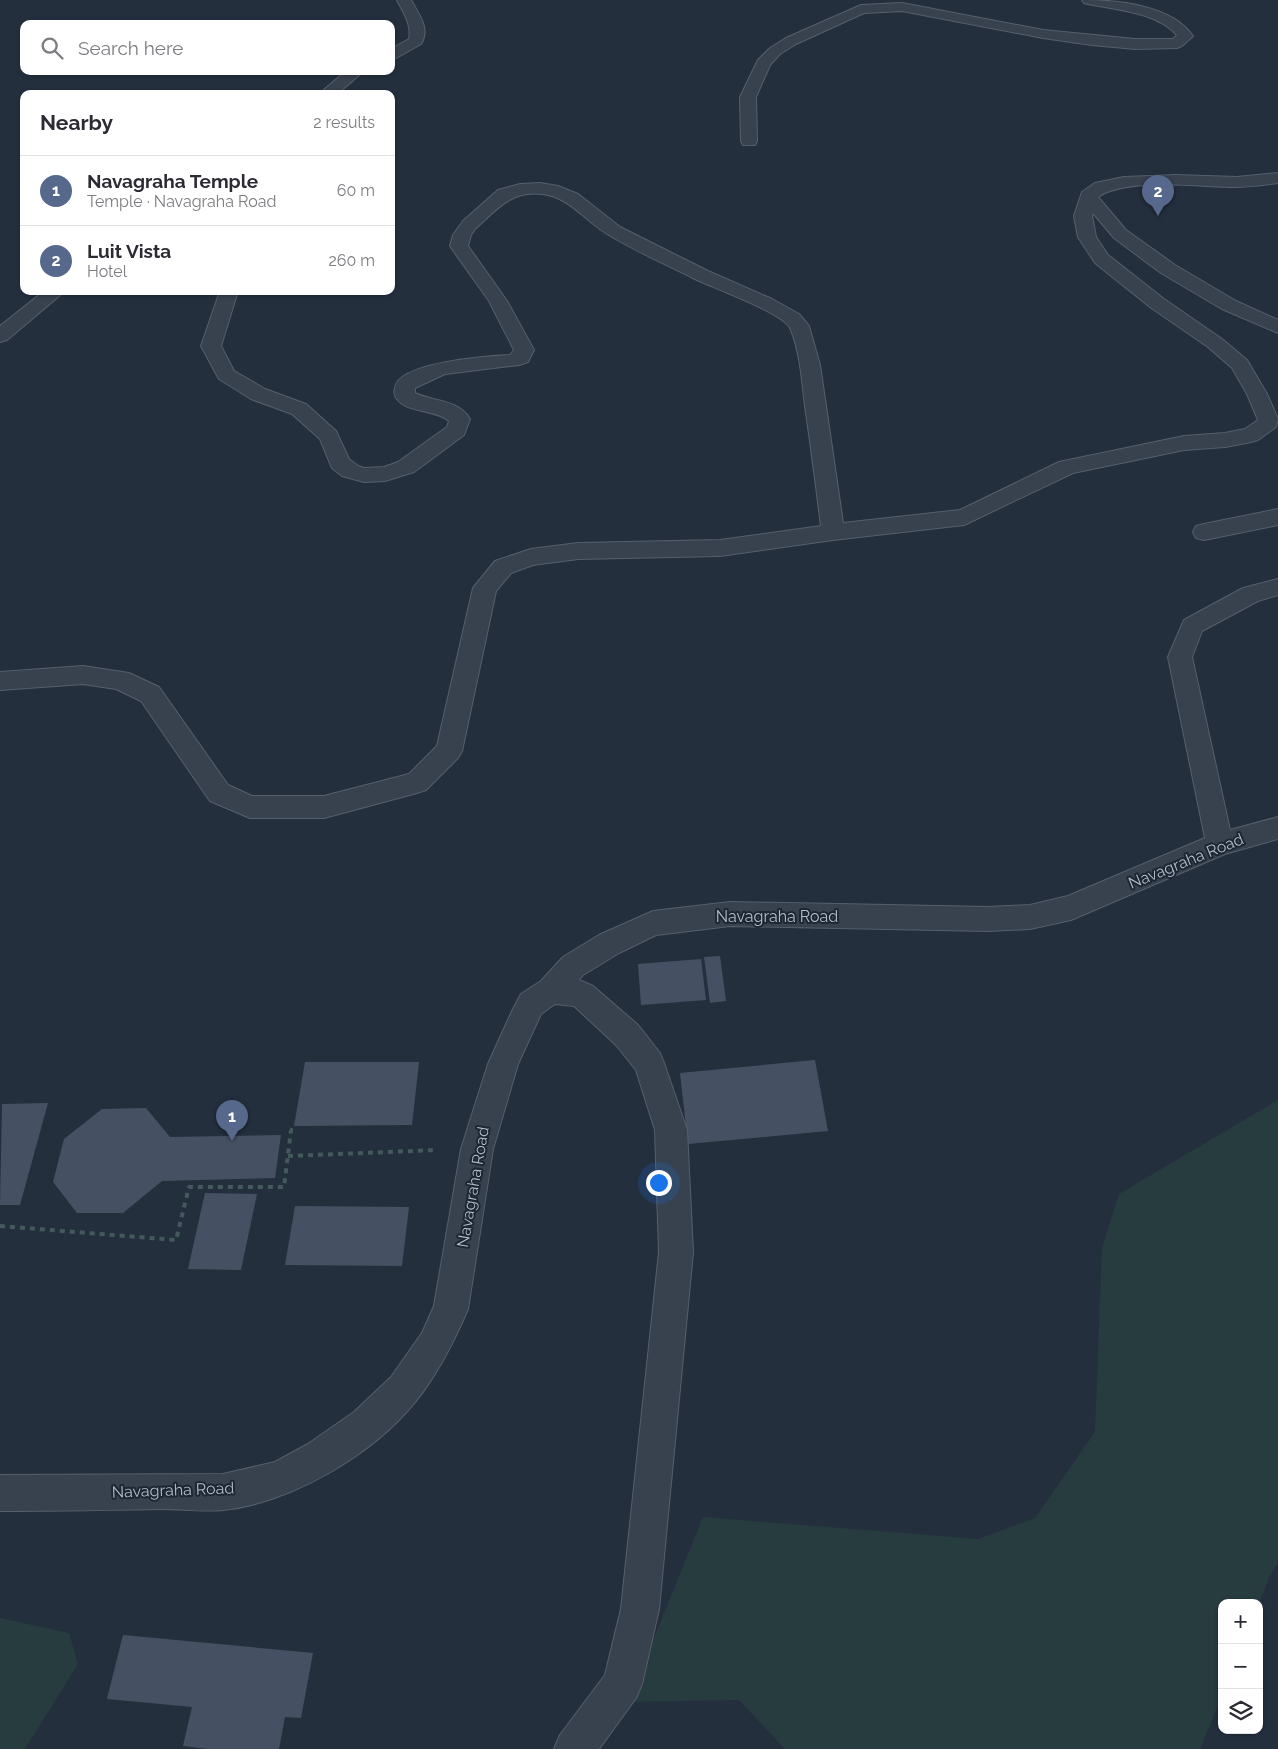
<!DOCTYPE html>
<meta charset="utf-8">
<style>
body{margin:0;font-family:Raleway,sans-serif;background:#f7f7f7;color:#2b2b33}
.controls{position:absolute;right:15px;bottom:15px;display:grid;overflow:hidden;border-radius:10px;box-shadow:0 1px 4px #0004}
.controls button{width:45px;height:45px;display:grid;place-items:center;padding:0;border:0;border-bottom:1px solid #e1e1e2;background:#fff;color:#2b2b33;font:25px sans-serif}
.you{position:absolute;left:658px;top:1182px;width:18px;height:18px;margin:-12px;border:4px solid #fff;border-radius:50%;background:#1a73e8;box-shadow:0 0 0 8px #1a73e833}
.badge{display:grid;place-items:center;width:32px;height:32px;border-radius:50%;background:#56698c;color:#fff;font-size:16px;font-weight:700}
.pin{position:absolute;translate:-50% -41px;filter:drop-shadow(0 1px 2px #0008)}
.pin::after{content:'';position:absolute;top:26px;width:18px;height:15px;background:inherit;clip-path:polygon(0 0,100% 0,50% 100%)}
.list{margin:0;padding:0;list-style:none}
h2{display:flex;justify-content:space-between;align-items:center;height:65px;margin:0;padding:0 20px;font-size:21px}
h2 small{font-size:16px;font-weight:400;color:#7c7c81}
.list li{display:grid;grid-template-columns:32px 1fr auto;gap:15px;align-items:center;box-sizing:border-box;height:70px;padding:0 20px;border-top:1px solid #e1e1e2}
.list b{display:block;font-size:19px;white-space:nowrap}
.list p{margin:0;font-size:16px;white-space:nowrap;color:#7c7c81}
.list em{font-size:16px;font-style:normal;color:#7c7c81}
.icon{flex:none;width:28px;height:28px;fill:none;stroke:currentColor;stroke-width:2;stroke-linecap:round;stroke-linejoin:round}
.map{position:relative;flex:none;width:1278px;height:1749px;overflow:hidden}
.search{position:absolute;background:#fff;box-shadow:0 1px 4px #0004;left:20px;top:20px;width:375px;height:55px;display:flex;align-items:center;gap:12px;box-sizing:border-box;padding:0 18px;border-radius:10px;color:#7c7c81;font-size:19px}
.panel{position:absolute;background:#fff;box-shadow:0 1px 4px #0004;left:20px;top:90px;width:375px;height:205px;border-radius:10px}
.map>svg:first-child{display:block}
.green{fill:#263c3f}
.building{fill:#455162}
.lines{fill:none;stroke-linecap:round;stroke-linejoin:round}
.minor-casing{stroke:#565f6c;stroke-width:2}
.path-far1{stroke:#44595c;stroke-width:3;stroke-dasharray:4 4;stroke-linecap:butt}
.path{stroke:#44595c;stroke-width:4;stroke-dasharray:5 5;stroke-linecap:butt}
.minor{fill:#38414e;fill-rule:evenodd}
.labels{text-anchor:middle;dominant-baseline:central;stroke-width:4;stroke-linejoin:round;paint-order:stroke}
.street-label{font-size:16px;fill:#b4bcc9;stroke:#1d2633}
</style>
<div class="map">
<svg width="1278" height="1749" viewBox="0 0 1278 1749">
<rect width="100%" height="100%" fill="#242f3e"/>
<g class="green">
<polygon points="1278,1100 1278,1562 1269,1578 1259,1603 1222,1603 1222,1696 1200,1749 785,1749 739,1700 628,1702 703,1517 978,1539 1035,1518 1095,1432 1102,1248 1119,1194"/>
<polygon points="0,1618 69,1633 78,1664 25,1749 0,1749"/>
</g>
<g class="building">
<polygon points="720,956 726,1001 710,1003 704,957"/>
<polygon points="701,959 706,1000 641,1005 638,964"/>
<polygon points="815,1060 828,1131 688,1144 680,1073"/>
<polygon points="305,1062 419,1062 412,1125 294,1126"/>
<polygon points="48,1103 20,1205 0,1205 2,1104"/>
<polygon points="146,1108 170,1137 281,1135 275,1178 162,1181 123,1213 77,1213 53,1182 64,1139 102,1109"/>
<polygon points="205,1193 257,1194 241,1270 188,1269"/>
<polygon points="295,1206 409,1207 402,1266 285,1265"/>
<polygon points="123,1635 313,1653 301,1718 285,1717 279,1749 209,1749 183,1746 192,1707 107,1699"/>
</g>
<g class="lines">
<defs>
<g id="minor">
<path d="M397,0H411C418,13 431,29 421,44L391,61V49L409,39C412,24 403,12 397,0Z"/>
<path d="M1082,0C1117,0 1172,5 1193,36L1182,46L1177,48L1135,49L1092,45L1043,38L902,11L864,13L796,44L780,54L770,65L756,97L757,141L755,145H743L741,141L740,97L758,60L770,48L786,38L861,5L902,3L1043,30L1135,39H1173L1177,35C1155,11 1114,10 1084,3Z"/>
<polygon points="346,71 364,71 337,94 319,94"/>
<path d="M1278,173V183C1264,185 1250,187 1235,187C1200,187 1127,177 1098,197L1126,230L1175,265L1236,301L1278,320V333L1222,309L1161,273L1114,238L1093,213L1092,216L1096,237L1108,255L1164,299L1222,339L1247,360L1267,394L1278,419L1276,427L1258,440L1251,442L1225,447L1184,450L1073,473L964,525L833,540L720,556L578,559L533,565L511,573L496,591L462,751L458,758L426,790L417,793L324,818H250L210,801L141,701L116,689L83,684L0,690V672L83,666L129,673L159,687L228,785L252,796H324L409,774L437,746L473,588L495,561L531,549L578,543L720,540L821,526C816,486 811,446 805,406C802,382 800,350 790,328C783,313 711,287 693,278C665,264 635,251 609,235C586,222 570,197 542,194C511,190 496,210 475,229L471,235L468,246L507,301L534,350L528,362L519,365L445,374L415,388V393C434,402 458,399 470,419L464,435L414,472L385,481L364,482L342,476L332,468L320,439L292,414L251,399L219,379L201,346L220,291H238L221,346L234,371L265,389L306,404L336,431L349,459L358,466L364,468L384,467L398,462L447,427L449,421C435,409 407,413 397,399C394,396 394,391 395,388C397,362 490,356 510,355L514,350L489,301L450,246L453,235L463,221L498,190L520,184L540,183L558,186L578,194L620,227L708,271L772,299L799,314L809,326L820,365L843,523L960,510L1059,462L1184,436L1225,433L1245,429L1258,420L1247,394L1232,368L1208,347L1150,307L1095,263L1078,237L1074,216L1082,192L1095,183L1124,177L1176,175L1237,177Z"/>
<polygon points="44,291 65,291 7,340 0,342 0,326"/>
<polygon points="1278,509 1278,525 1204,540 1196,538 1193,532 1196,526 1204,524"/>
<path d="M1278,579V595L1258,601L1202,631L1192,657L1230,830L1278,817V839L1225,854L1071,920L1030,929L988,931L730,926L656,935L619,953L583,975L579,980L593,986L638,1025L660,1053L664,1063L687,1130L693,1252L659,1609L642,1684L636,1698L599,1749H554L560,1735L605,1675L621,1609L659,1252L655,1130L636,1070L616,1045L574,1006L555,1004L541,1014L518,1064L493,1149L468,1309C454,1342 438,1373 416,1401C374,1454 291,1503 223,1510C203,1512 182,1509 163,1509C108,1510 54,1511 0,1511V1475L223,1474L275,1462L308,1444L354,1412L391,1377L422,1333L434,1306L461,1149L488,1064L512,1011L521,994L541,981L563,957L599,935L653,911L730,902L988,907L1030,905L1068,896L1205,838L1168,657L1184,620L1243,588Z"/>
</g>
</defs>
<use href="#minor" class="minor-casing"/>
<polyline class="path-far1" points="291,1132 292,1126"/>
<g class="path">
<polyline points="288,1156 437,1150"/>
<polyline points="0,1226 176,1240 189,1187 284,1187 291,1130"/>
</g>
<use href="#minor" class="minor"/>
</g>
<g class="labels">
<g class="street-label">
<text transform="translate(1186 861) rotate(-22)">Navagraha Road</text>
<text x="777" y="916">Navagraha Road</text>
<text transform="translate(473 1187) rotate(-80)">Navagraha Road</text>
<text transform="translate(173 1490) rotate(-2)">Navagraha Road</text>
</g>
</g>
</svg>
<div class="controls">
<button>+</button>
<button>−</button>
<button><svg class="icon" aria-label="layers" viewBox="0 0 24 24"><path d="M12 4l9 5-9 5-9-5zM3 14l9 5 9-5"/></svg></button>
</div>
<div class="you"></div>
<div class="pin badge" style="left:232px;top:1141px">1</div>
<div class="pin badge" style="left:1158px;top:216px">2</div>
<div class="search"><svg class="icon" aria-label="search" viewBox="0 0 24 24"><circle cx="10" cy="10" r="6"/><path d="M15 15l6 6"/></svg>Search here</div>
<section class="panel">
<h2>Nearby<small>2 results</small></h2>
<ul class="list">
<li><span class="badge">1</span><div><b>Navagraha Temple</b><p>Temple · Navagraha Road</p></div><em>60 m</em></li>
<li><span class="badge">2</span><div><b>Luit Vista</b><p>Hotel</p></div><em>260 m</em></li>
</ul>
</section>
</div>
